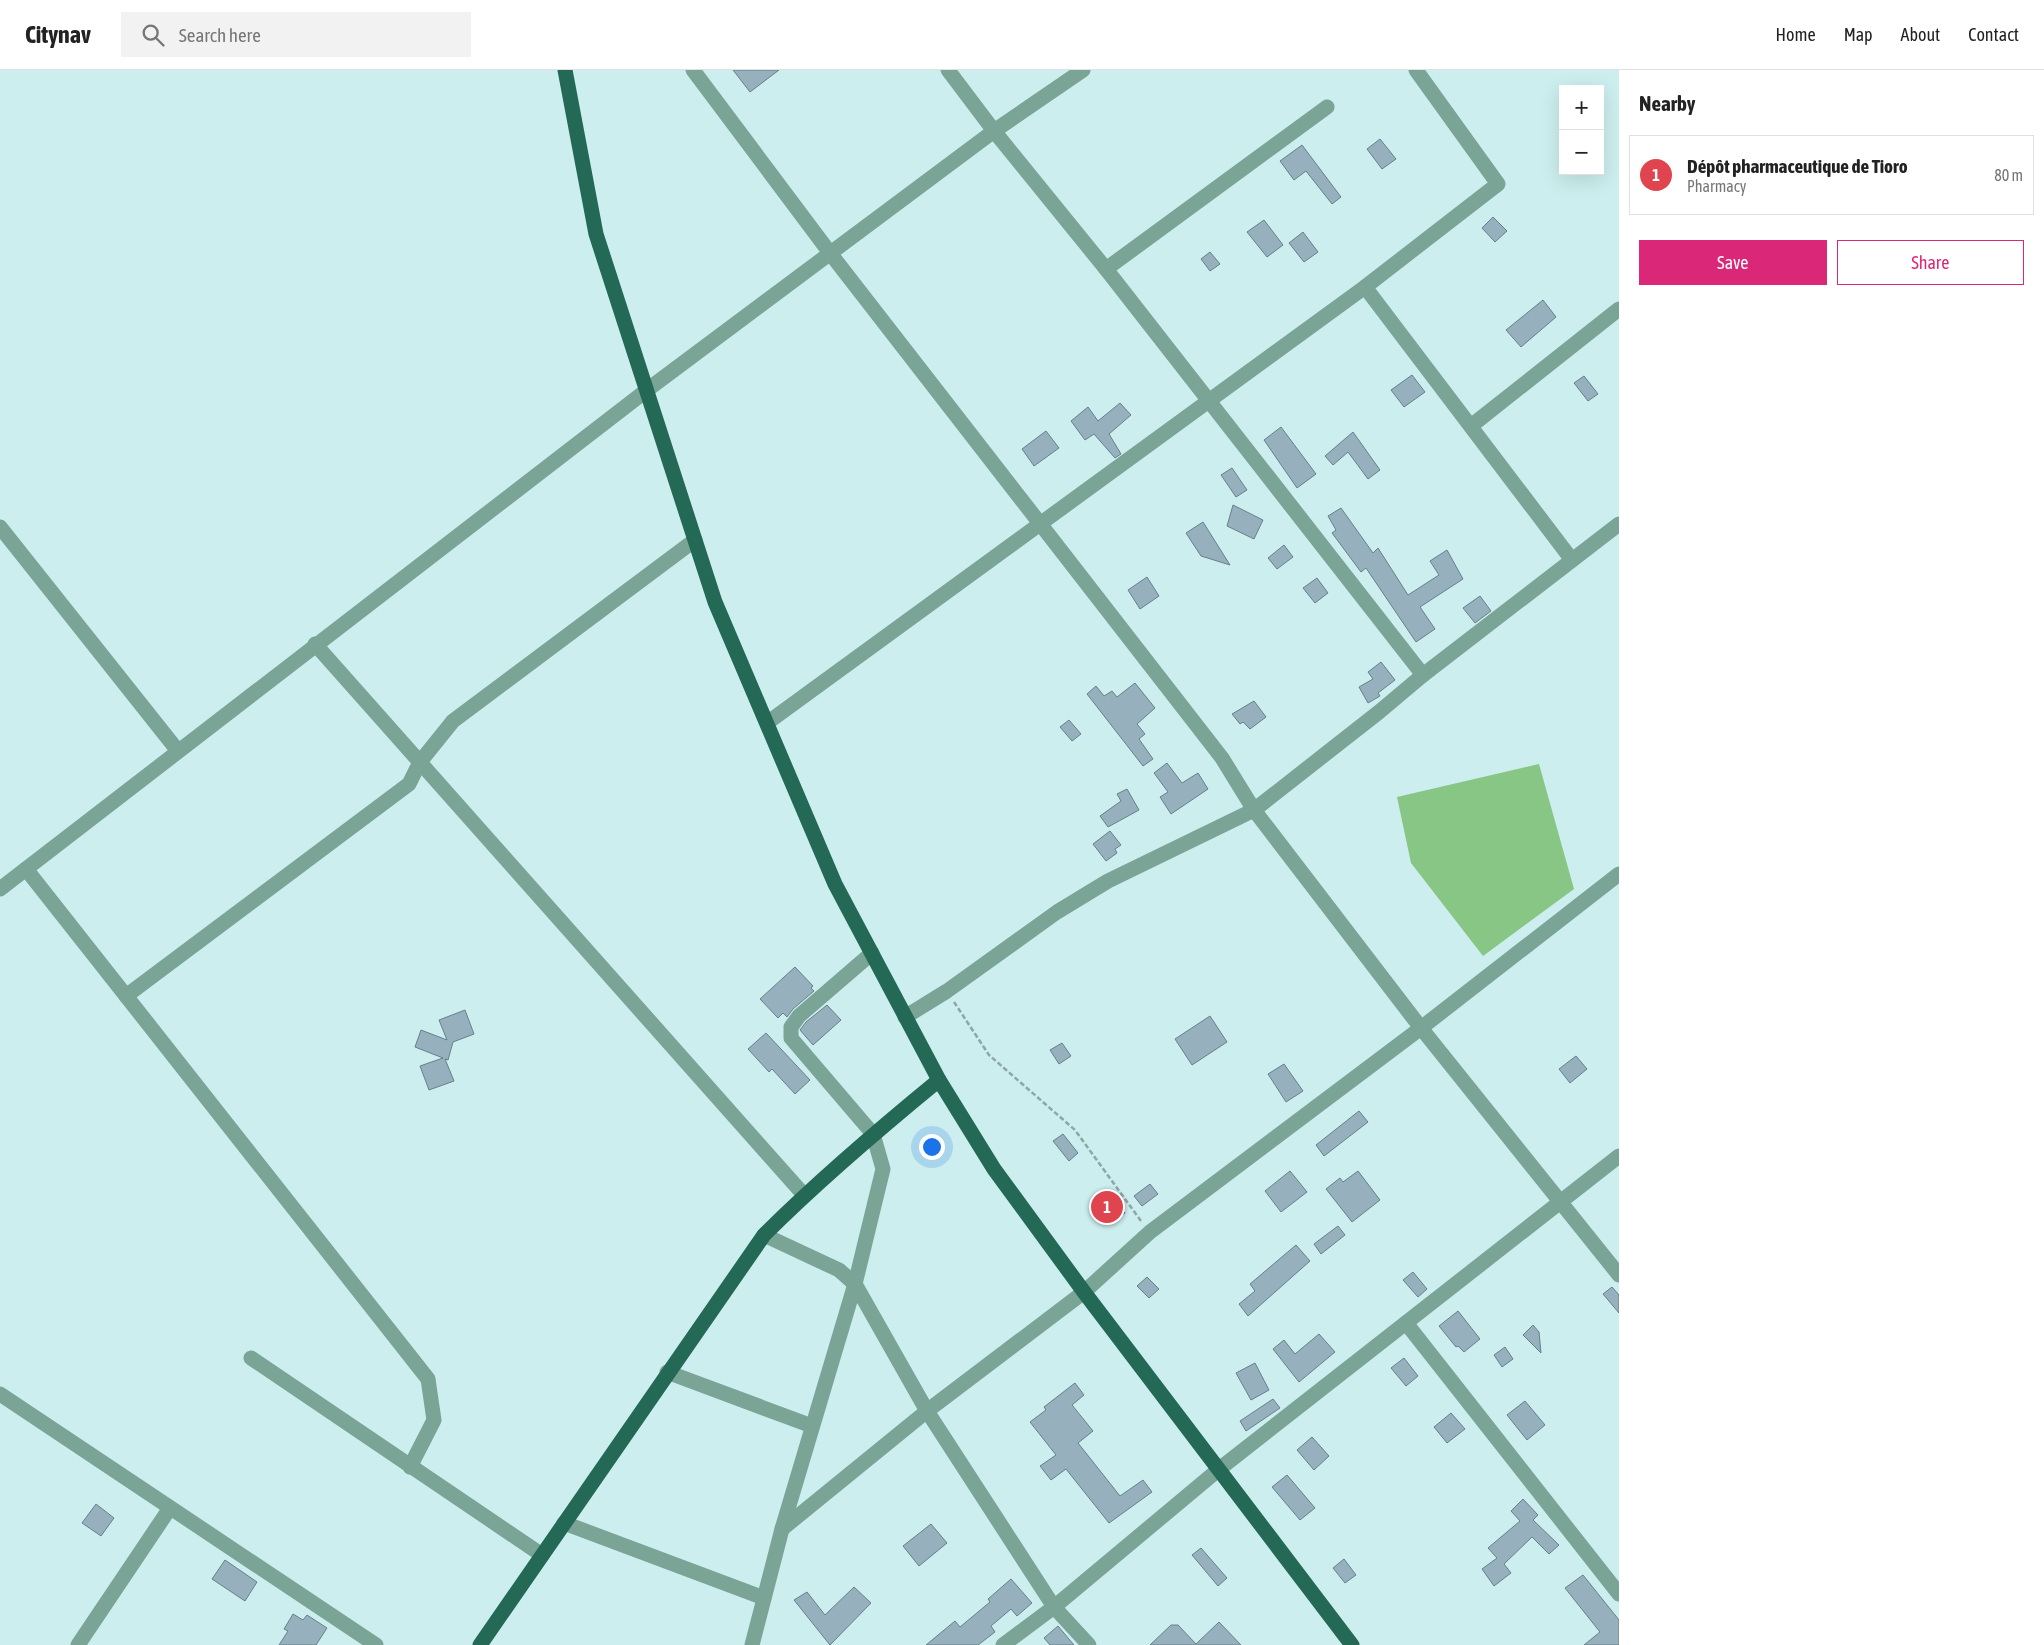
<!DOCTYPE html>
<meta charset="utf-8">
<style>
body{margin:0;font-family:"Asap Condensed",sans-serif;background:#f2f2f2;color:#222}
.controls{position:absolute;right:15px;top:15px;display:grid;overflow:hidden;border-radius:0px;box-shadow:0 5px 20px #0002}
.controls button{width:45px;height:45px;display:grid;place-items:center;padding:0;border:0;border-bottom:1px solid #e0e0e0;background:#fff;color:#222;font:25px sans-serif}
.you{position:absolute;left:931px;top:1076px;width:18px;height:18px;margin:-12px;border:4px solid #fff;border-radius:50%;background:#1a73e8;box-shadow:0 0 0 8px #1a73e833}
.badge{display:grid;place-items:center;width:32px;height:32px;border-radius:50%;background:#db2777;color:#fff;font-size:16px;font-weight:700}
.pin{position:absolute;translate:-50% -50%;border:2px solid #fff;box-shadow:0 1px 5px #0006}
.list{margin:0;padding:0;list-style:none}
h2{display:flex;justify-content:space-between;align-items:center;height:65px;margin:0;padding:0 20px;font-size:21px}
h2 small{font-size:16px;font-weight:400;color:#767676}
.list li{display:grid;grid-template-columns:32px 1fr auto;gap:15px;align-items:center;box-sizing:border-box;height:80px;margin:0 10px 10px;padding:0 10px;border:1px solid #e0e0e0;border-radius:0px}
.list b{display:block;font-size:19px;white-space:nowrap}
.list p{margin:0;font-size:16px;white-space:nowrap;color:#767676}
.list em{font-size:16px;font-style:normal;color:#767676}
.actions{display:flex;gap:10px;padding:15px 20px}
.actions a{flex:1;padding:11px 0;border:1px solid #db2777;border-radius:0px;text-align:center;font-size:18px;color:#db2777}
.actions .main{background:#db2777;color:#fff}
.icon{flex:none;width:28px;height:28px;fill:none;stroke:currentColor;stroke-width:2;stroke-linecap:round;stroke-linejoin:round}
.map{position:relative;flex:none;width:1619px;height:1575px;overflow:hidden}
header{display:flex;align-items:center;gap:30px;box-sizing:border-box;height:70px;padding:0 25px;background:#fff;border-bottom:1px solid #e0e0e0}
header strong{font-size:24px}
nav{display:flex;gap:28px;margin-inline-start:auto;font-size:18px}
.search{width:350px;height:45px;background:#f2f2f2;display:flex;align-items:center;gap:12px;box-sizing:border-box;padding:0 18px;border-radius:0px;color:#767676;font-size:19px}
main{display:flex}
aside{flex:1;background:#fff}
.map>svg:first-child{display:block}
.green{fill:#87c684}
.building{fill:#96b1bd;stroke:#66808b}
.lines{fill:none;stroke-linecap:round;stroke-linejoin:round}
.path{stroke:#8da7a7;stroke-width:2.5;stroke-dasharray:5 2.5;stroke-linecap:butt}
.minor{stroke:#7aa495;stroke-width:15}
.major{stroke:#236955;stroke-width:15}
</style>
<header>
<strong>Citynav</strong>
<div class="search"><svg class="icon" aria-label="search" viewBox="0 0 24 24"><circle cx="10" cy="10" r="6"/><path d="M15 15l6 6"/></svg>Search here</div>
<nav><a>Home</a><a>Map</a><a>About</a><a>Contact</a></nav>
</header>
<main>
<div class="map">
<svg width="1619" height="1575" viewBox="0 0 1619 1575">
<rect width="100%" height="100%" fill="#cdeeee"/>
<polygon class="green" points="1539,694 1574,819 1483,886 1411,793 1397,727"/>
<g class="building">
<polygon points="733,0 779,0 750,22"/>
<polygon points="1380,69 1396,89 1382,99 1367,79"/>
<polygon points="1302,75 1341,127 1332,134 1306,101 1294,110 1280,91"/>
<polygon points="1493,147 1507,161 1495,172 1482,158"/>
<polygon points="1264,150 1283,175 1267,187 1247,162"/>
<polygon points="1303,162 1318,182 1304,192 1289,173"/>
<polygon points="1210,182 1220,194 1210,201 1201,189"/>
<polygon points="1543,230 1556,247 1521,277 1506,260"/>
<polygon points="1412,305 1425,322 1404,337 1391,320"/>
<polygon points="1584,306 1598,324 1588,331 1574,313"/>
<polygon points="1120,333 1131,345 1109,364 1121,384 1115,388 1094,364 1085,370 1071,351 1088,337 1098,351"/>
<polygon points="1281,357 1316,404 1297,418 1264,370"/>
<polygon points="1046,361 1059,378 1034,396 1022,379"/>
<polygon points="1353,362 1380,400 1368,409 1348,382 1333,395 1325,386"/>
<polygon points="1232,398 1247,420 1236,427 1221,405"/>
<polygon points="1233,435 1263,450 1254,469 1227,456"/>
<polygon points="1341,438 1373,483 1378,478 1408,525 1439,505 1430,491 1447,480 1463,509 1420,537 1435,559 1416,572 1366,498 1361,502 1332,463 1336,460 1328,446"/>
<polygon points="1203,452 1230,495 1201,486 1186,463"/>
<polygon points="1284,475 1293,487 1277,499 1268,488"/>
<polygon points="1147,507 1159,526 1140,539 1128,520"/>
<polygon points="1317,508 1328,523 1315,533 1303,518"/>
<polygon points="1480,526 1491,541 1475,553 1463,538"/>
<polygon points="1381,592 1395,610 1378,623 1380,626 1368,633 1359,617 1373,609 1368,602"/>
<polygon points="1135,613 1155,638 1137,654 1145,664 1139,669 1153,689 1143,696 1087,624 1096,616 1104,626 1112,621 1117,627"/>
<polygon points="1254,631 1266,647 1250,659 1243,652 1240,654 1232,644"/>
<polygon points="1069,650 1081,664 1072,671 1060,657"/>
<polygon points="1167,693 1182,713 1198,703 1208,719 1171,744 1160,727 1168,722 1154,703"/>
<polygon points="1127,719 1139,740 1108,757 1100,746 1121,731 1117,724"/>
<polygon points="1110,761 1121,775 1115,779 1117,783 1106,791 1093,774"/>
<polygon points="795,897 813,916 811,918 814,921 793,939 787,947 783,943 778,948 760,929"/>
<polygon points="827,935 841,950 813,975 800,960 806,952"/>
<polygon points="465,940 474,964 453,972 448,990 445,989 454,1011 429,1020 420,996 443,988 415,977 421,960 447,970 439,950"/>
<polygon points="1210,946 1227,972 1192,995 1175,969"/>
<polygon points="766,963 810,1010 795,1024 772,999 769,1002 748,979"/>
<polygon points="1062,973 1071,986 1059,994 1050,980"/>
<polygon points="1576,986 1587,999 1570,1013 1559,999"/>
<polygon points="1284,994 1303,1021 1286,1032 1268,1004"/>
<polygon points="1359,1041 1368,1052 1324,1086 1316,1075"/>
<polygon points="1063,1064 1078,1083 1069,1091 1053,1071"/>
<polygon points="1290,1101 1307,1122 1281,1142 1265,1121"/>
<polygon points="1358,1101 1380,1130 1352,1152 1326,1119 1340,1108 1343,1112"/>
<polygon points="1150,1114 1158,1124 1142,1136 1134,1126"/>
<polygon points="1108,1122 1125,1143 1112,1153 1095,1133"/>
<polygon points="1338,1156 1345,1165 1321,1184 1314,1174"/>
<polygon points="1296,1175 1310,1191 1248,1246 1239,1234 1255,1221 1250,1214"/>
<polygon points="1413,1202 1427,1219 1418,1227 1403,1210"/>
<polygon points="1147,1207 1159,1219 1149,1228 1137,1216"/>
<polygon points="1612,1217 1619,1225 1619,1243 1603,1224"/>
<polygon points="1458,1241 1480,1269 1464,1282 1458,1276 1456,1277 1439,1256"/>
<polygon points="1533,1255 1539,1262 1541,1283 1523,1265"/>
<polygon points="1319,1264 1335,1282 1299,1312 1273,1279 1284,1270 1295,1284"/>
<polygon points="1505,1277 1513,1289 1502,1297 1494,1285"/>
<polygon points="1404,1288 1418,1306 1406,1316 1391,1298"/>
<polygon points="1255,1293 1269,1320 1251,1330 1236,1303"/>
<polygon points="1075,1313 1084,1325 1072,1335 1093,1361 1078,1373 1120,1426 1143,1410 1152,1422 1109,1453 1066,1399 1051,1410 1040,1396 1056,1385 1030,1352 1046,1340 1044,1337"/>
<polygon points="1273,1329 1280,1338 1246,1361 1240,1351"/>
<polygon points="1525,1331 1545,1355 1527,1370 1507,1345"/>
<polygon points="1451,1343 1465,1359 1447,1373 1434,1357"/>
<polygon points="1312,1367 1329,1386 1314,1400 1297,1380"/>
<polygon points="1287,1405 1315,1438 1300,1450 1272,1417"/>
<polygon points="1523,1429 1538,1445 1533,1450 1559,1475 1549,1484 1532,1467 1504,1494 1511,1503 1494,1516 1482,1499 1497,1488 1488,1478 1520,1451 1511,1441"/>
<polygon points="96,1434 114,1448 101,1466 82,1453"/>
<polygon points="931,1454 947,1473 919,1496 903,1476"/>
<polygon points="1201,1478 1227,1508 1218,1516 1192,1485"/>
<polygon points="1344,1489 1356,1505 1345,1513 1333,1498"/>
<polygon points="225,1490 257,1512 245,1531 212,1509"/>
<polygon points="1583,1505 1619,1550 1619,1575 1584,1575 1600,1562 1565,1518"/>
<polygon points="1011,1509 1032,1533 1017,1546 1011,1539 991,1556 995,1562 978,1575 926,1575 955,1551 960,1557 990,1532 988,1529"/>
<polygon points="854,1517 871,1533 830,1575 794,1530 807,1522 825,1545"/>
<polygon points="293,1544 303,1550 307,1545 327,1558 316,1575 279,1575 288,1561 284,1559"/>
<polygon points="1219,1552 1241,1575 1150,1575 1171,1555 1178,1555 1196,1574"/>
<polygon points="1058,1556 1074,1575 1050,1575 1044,1568"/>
</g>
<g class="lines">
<polyline class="path" points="954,932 989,985 1075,1060 1141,1151"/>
<g class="minor">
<polyline points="693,0 830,183 1222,688 1254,740 1421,958 1619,1205"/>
<polyline points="948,0 994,61 1106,199 1423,605"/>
<polyline points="1106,199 1327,37"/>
<polyline points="1365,217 1572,490"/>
<polyline points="1471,356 1619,239"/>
<polyline points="0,457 178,681"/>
<polyline points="315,574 804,1125"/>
<polyline points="767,653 1365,217 1498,114 1416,0"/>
<polyline points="26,799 428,1309 434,1350 410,1397"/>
<polyline points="0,819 647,320 994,61 1083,0"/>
<polyline points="126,926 409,714 420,692 453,651 695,470"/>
<polyline points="905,947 947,921 1057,842 1108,811 1254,740 1379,642 1423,605 1619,454"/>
<polyline points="764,1165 839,1200 855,1214 927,1341 1054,1537 1089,1575"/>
<polyline points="1406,1253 1619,1524"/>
<polyline points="251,1288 542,1485"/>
<polyline points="667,1302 812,1356"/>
<polyline points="0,1324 376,1575"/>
<polyline points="564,1453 764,1528"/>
<polyline points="782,1459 927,1341 1084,1222 1150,1162 1421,958 1619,804"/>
<polyline points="78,1575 170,1438"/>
<polyline points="752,1575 782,1459 855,1214 883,1099 873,1064 791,968 791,957 799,946 872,883"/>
<polyline points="1003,1575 1054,1537 1218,1400 1619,1086"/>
</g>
<g class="major">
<polyline points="565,0 596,164 715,532 835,814 939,1010 994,1099 1084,1222 1352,1575"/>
<path d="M480,1575L764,1165C819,1110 878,1060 939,1010"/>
</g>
</g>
</svg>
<div class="controls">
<button>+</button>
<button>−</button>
</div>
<div class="you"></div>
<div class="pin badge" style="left:1107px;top:1137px;background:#e0444e">1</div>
</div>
<aside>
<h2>Nearby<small></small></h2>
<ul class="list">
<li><span class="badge" style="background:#e0444e">1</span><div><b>Dépôt pharmaceutique de Tioro</b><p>Pharmacy</p></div><em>80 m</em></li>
</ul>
<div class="actions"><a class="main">Save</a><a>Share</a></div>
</aside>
</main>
